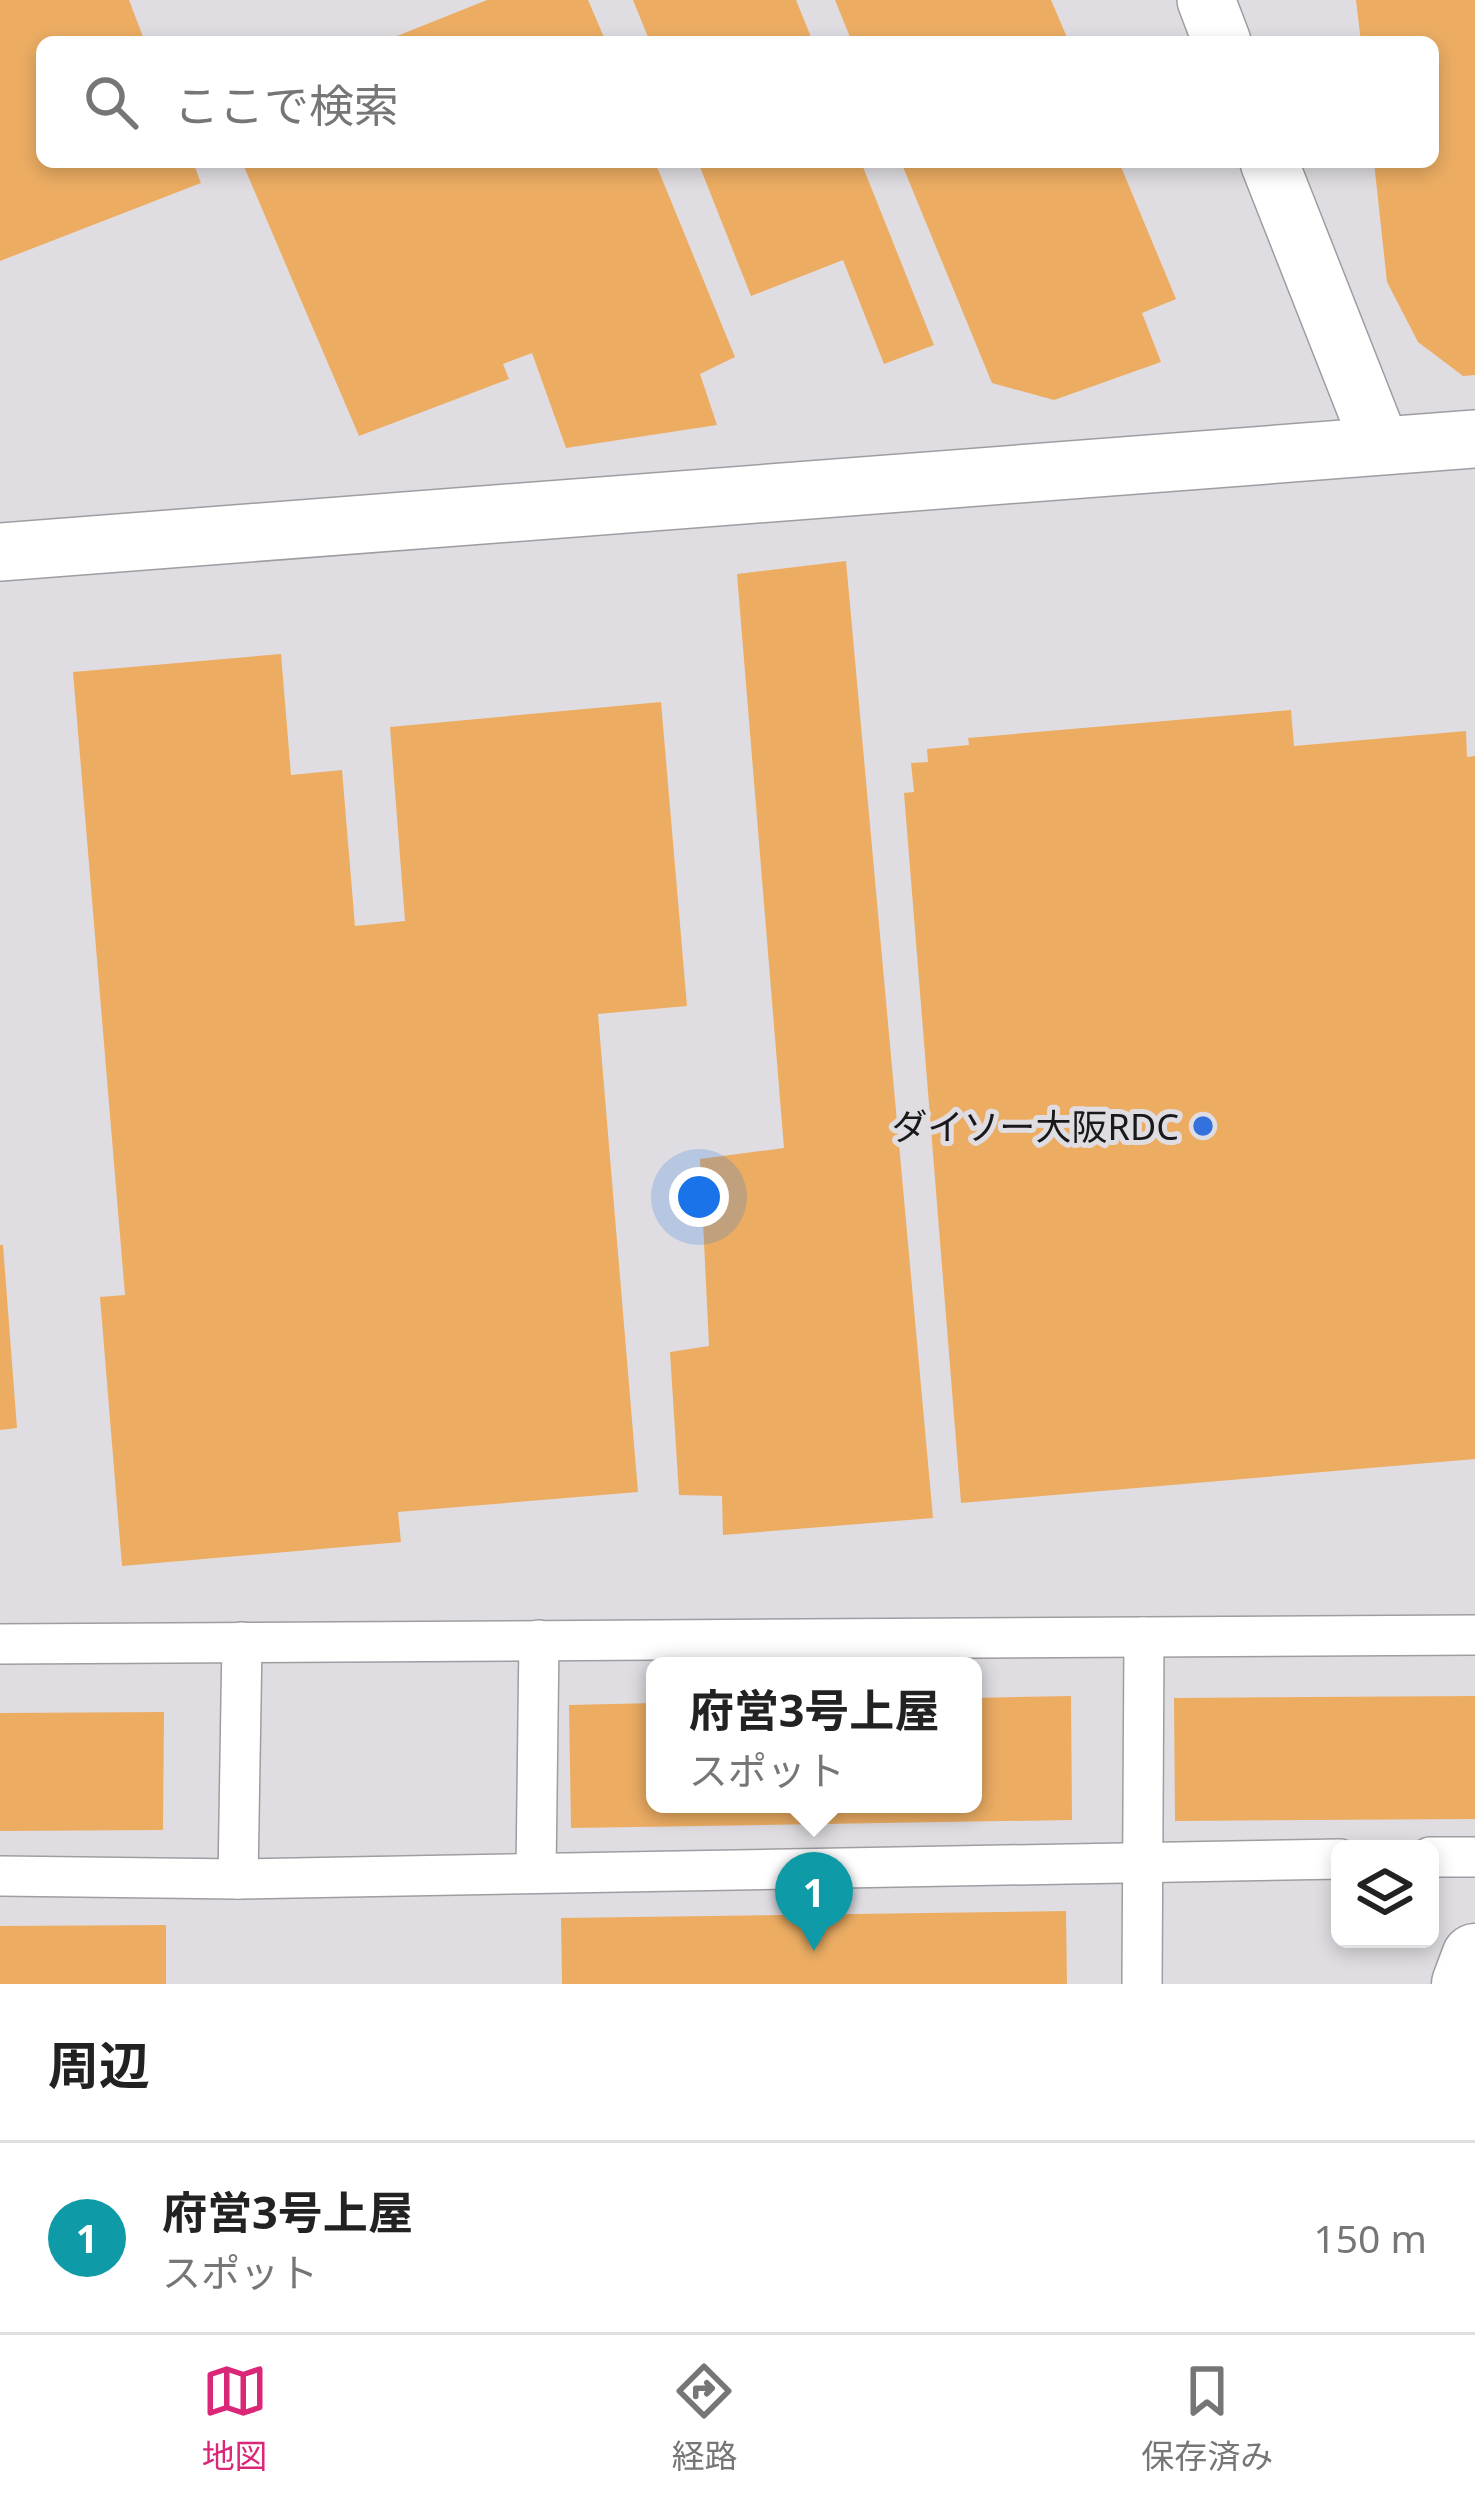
<!DOCTYPE html>
<html lang="ja">
<meta charset="utf-8">
<style>
body{margin:0;font-family:"Noto Sans","Noto Sans JP",sans-serif;background:#f6f6f6;color:#222}
.controls{position:absolute;right:36px;bottom:36px;display:grid;overflow:hidden;border-radius:18px;box-shadow:0 6px 18px #0003}
.controls button{width:108px;height:108px;display:grid;place-items:center;padding:0;border:0;border-bottom:3px solid #e0e0e0;background:#fff;color:#222;font:60px sans-serif}
.you{position:absolute;left:699px;top:1197px;width:42px;height:42px;margin:-30px;border:9px solid #fff;border-radius:50%;background:#1a73e8;box-shadow:0 0 0 18px #1a73e833}
.badge{display:grid;place-items:center;width:78px;height:78px;border-radius:50%;background:#db2777;color:#fff;font-size:39px;font-weight:700}
.pin{position:absolute;translate:-50% -99px;filter:drop-shadow(0 3px 6px #0008)}
.pin::after{content:'';position:absolute;top:63px;width:42px;height:36px;background:inherit;clip-path:polygon(0 0,100% 0,50% 100%)}
.popup{position:absolute;left:646px;top:1657px;width:336px;height:156px;box-sizing:border-box;display:grid;place-content:center;border-radius:18px;background:#fff;filter:drop-shadow(0 3px 9px #0005);font-size:39px;white-space:nowrap;color:#767676}
.popup b{font-size:45px;color:#222}
.popup::after{content:'';position:absolute;left:50%;top:100%;margin-left:-24px;border:24px solid transparent;border-top-color:#fff}
.list{margin:0;padding:0;list-style:none}
h2{display:flex;justify-content:space-between;align-items:center;height:156px;margin:0;padding:0 48px;font-size:51px}
h2 small{font-size:39px;font-weight:400;color:#767676}
.list li{display:grid;grid-template-columns:78px 1fr auto;gap:36px;align-items:center;box-sizing:border-box;height:192px;padding:0 48px;border-top:3px solid #e0e0e0}
.list b{display:block;font-size:45px;white-space:nowrap}
.list p{margin:0;font-size:39px;white-space:nowrap;color:#767676}
.list em{font-size:39px;font-style:normal;color:#767676}
.icon{flex:none;width:66px;height:66px;fill:none;stroke:currentColor;stroke-width:2;stroke-linecap:round;stroke-linejoin:round}
.map{position:relative;flex:none;width:1475px;height:1984px;overflow:hidden}
.search{position:absolute;background:#fff;box-shadow:0 6px 18px #0003;left:36px;right:36px;top:36px;height:132px;display:flex;align-items:center;gap:30px;box-sizing:border-box;padding:0 42px;border-radius:18px;color:#767676;font-size:45px}
.sheet{height:348px;background:#fff}
nav{display:flex;justify-content:space-around;align-items:center;box-sizing:border-box;height:168px;border-top:3px solid #e0e0e0;background:#fff;font-size:33px;color:#767676}
nav a{display:grid;justify-items:center;gap:6px}
nav .on{color:#db2777}
.map>svg:first-child{display:block}
.building{fill:#ecad63}
.lines{fill:none;stroke-linecap:round;stroke-linejoin:round}
.street-casing{stroke:#9f9da1;stroke-width:42}
.secondary-casing{stroke:#9f9da1;stroke-width:60}
.highway-casing{stroke:#9f9da1;stroke-width:69}
.street{stroke:#fff;stroke-width:39}
.secondary{stroke:#fff;stroke-width:57}
.highway{stroke:#fff;stroke-width:66}
.poi-dot{fill:#3371df;stroke:#dfdde1;stroke-width:4.5}
.labels{text-anchor:middle;dominant-baseline:central;stroke-width:10;stroke-linejoin:round;paint-order:stroke}
.poi-label{font-size:36px;fill:#19181a;stroke:#dfdde1;text-anchor:end}
</style>
<div class="map">
<svg width="1475" height="1984" viewBox="0 0 1475 1984">
<rect width="100%" height="100%" fill="#dfdde1"/>
<g class="building">
<polygon points="0,0 129,0 145,42 42,42 42,162 193,162 201,183 0,261"/>
<polygon points="487,0 588,0 606,42 382,42"/>
<polygon points="633,0 796,0 813,42 650,42"/>
<polygon points="835,0 1051,0 1069,42 852,42"/>
<polygon points="1356,0 1475,0 1475,375 1463,376 1418,342 1387,282 1374,162 1433,162 1433,42 1361,42"/>
<polygon points="242,162 655,162 735,357 700,374 717,425 566,448 532,353 503,364 509,379 359,436"/>
<polygon points="698,162 861,162 934,345 884,364 843,260 751,296"/>
<polygon points="901,162 1119,162 1176,299 1142,313 1161,362 1054,400 992,383"/>
<polygon points="846,561 933,1518 723,1535 722,1496 679,1495 670,1352 709,1346 700,1159 784,1148 737,574"/>
<polygon points="281,654 291,775 342,770 355,926 405,921 390,727 661,702 687,1006 598,1014 638,1492 398,1512 401,1542 122,1566 100,1297 125,1295 73,672"/>
<polygon points="1291,710 1294,746 1466,731 1467,757 1475,756 1475,1459 961,1503 904,793 914,792 911,763 928,762 927,749 969,745 968,738"/>
<polygon points="0,1245 3,1245 17,1428 0,1430"/>
<polygon points="1071,1696 1072,1820 571,1828 569,1705 655,1703 655,1804 973,1804 973,1698"/>
<polygon points="1475,1696 1475,1819 1175,1821 1174,1698"/>
<polygon points="164,1712 163,1830 0,1831 0,1713"/>
<polygon points="1066,1911 1067,1984 562,1984 561,1918"/>
<polygon points="166,1925 166,1984 0,1984 0,1926"/>
</g>
<g class="lines">
<defs>
<g id="street">
<polyline points="0,1644 1475,1635"/>
<polyline points="1430,1857 1475,1857"/>
<polyline points="536,1873 539,1640"/>
<polyline points="0,1876 238,1879 1340,1859"/>
<polyline points="238,1879 242,1642"/>
<polyline points="1142,1984 1144,1637"/>
</g>
<g id="secondary">
<polyline points="1206,0 1222,42"/>
<polyline points="1269,162 1380,444"/>
<polyline points="0,552 1475,439"/>
</g>
<polyline id="highway" points="1465,1984 1475,1957"/>
</defs>
<use href="#street" class="street-casing"/>
<use href="#secondary" class="secondary-casing"/>
<use href="#highway" class="highway-casing"/>
<use href="#street" class="street"/>
<use href="#secondary" class="secondary"/>
<use href="#highway" class="highway"/>
</g>
<circle class="poi-dot" cx="1203" cy="1126" r="12"/>
<g class="labels">
<g class="poi-label">
<text x="1179" y="1126">ダイソー大阪RDC</text>
</g>
</g>
</svg>
<div class="controls">
<button><svg class="icon" aria-label="layers" viewBox="0 0 24 24"><path d="M12 4l9 5-9 5-9-5zM3 14l9 5 9-5"/></svg></button>
</div>
<div class="you"></div>
<div class="pin badge" style="left:814px;top:1951px;background:#0f9aa8">1</div>
<div class="popup"><b>府営3号上屋</b>スポット</div>
<div class="search"><svg class="icon" aria-label="search" viewBox="0 0 24 24"><circle cx="10" cy="10" r="6"/><path d="M15 15l6 6"/></svg>ここで検索</div>
</div>
<section class="sheet">
<h2>周辺<small></small></h2>
<ul class="list">
<li><span class="badge" style="background:#0f9aa8">1</span><div><b>府営3号上屋</b><p>スポット</p></div><em>150 m</em></li>
</ul>
</section>
<nav>
<a class="on"><svg class="icon" aria-label="map" viewBox="0 0 24 24"><path d="M3 6l6-2 6 2 6-2v14l-6 2-6-2-6 2zM9 4v14M15 6v14"/></svg>地図</a>
<a><svg class="icon" aria-label="directions" viewBox="0 0 24 24"><path d="M12 3l9 9-9 9-9-9zM9 14v-3h6M13 9l2 2-2 2"/></svg>経路</a>
<a><svg class="icon" aria-label="saved" viewBox="0 0 24 24"><path d="M7 4h10v16l-5-4-5 4z"/></svg>保存済み</a>
</nav>
